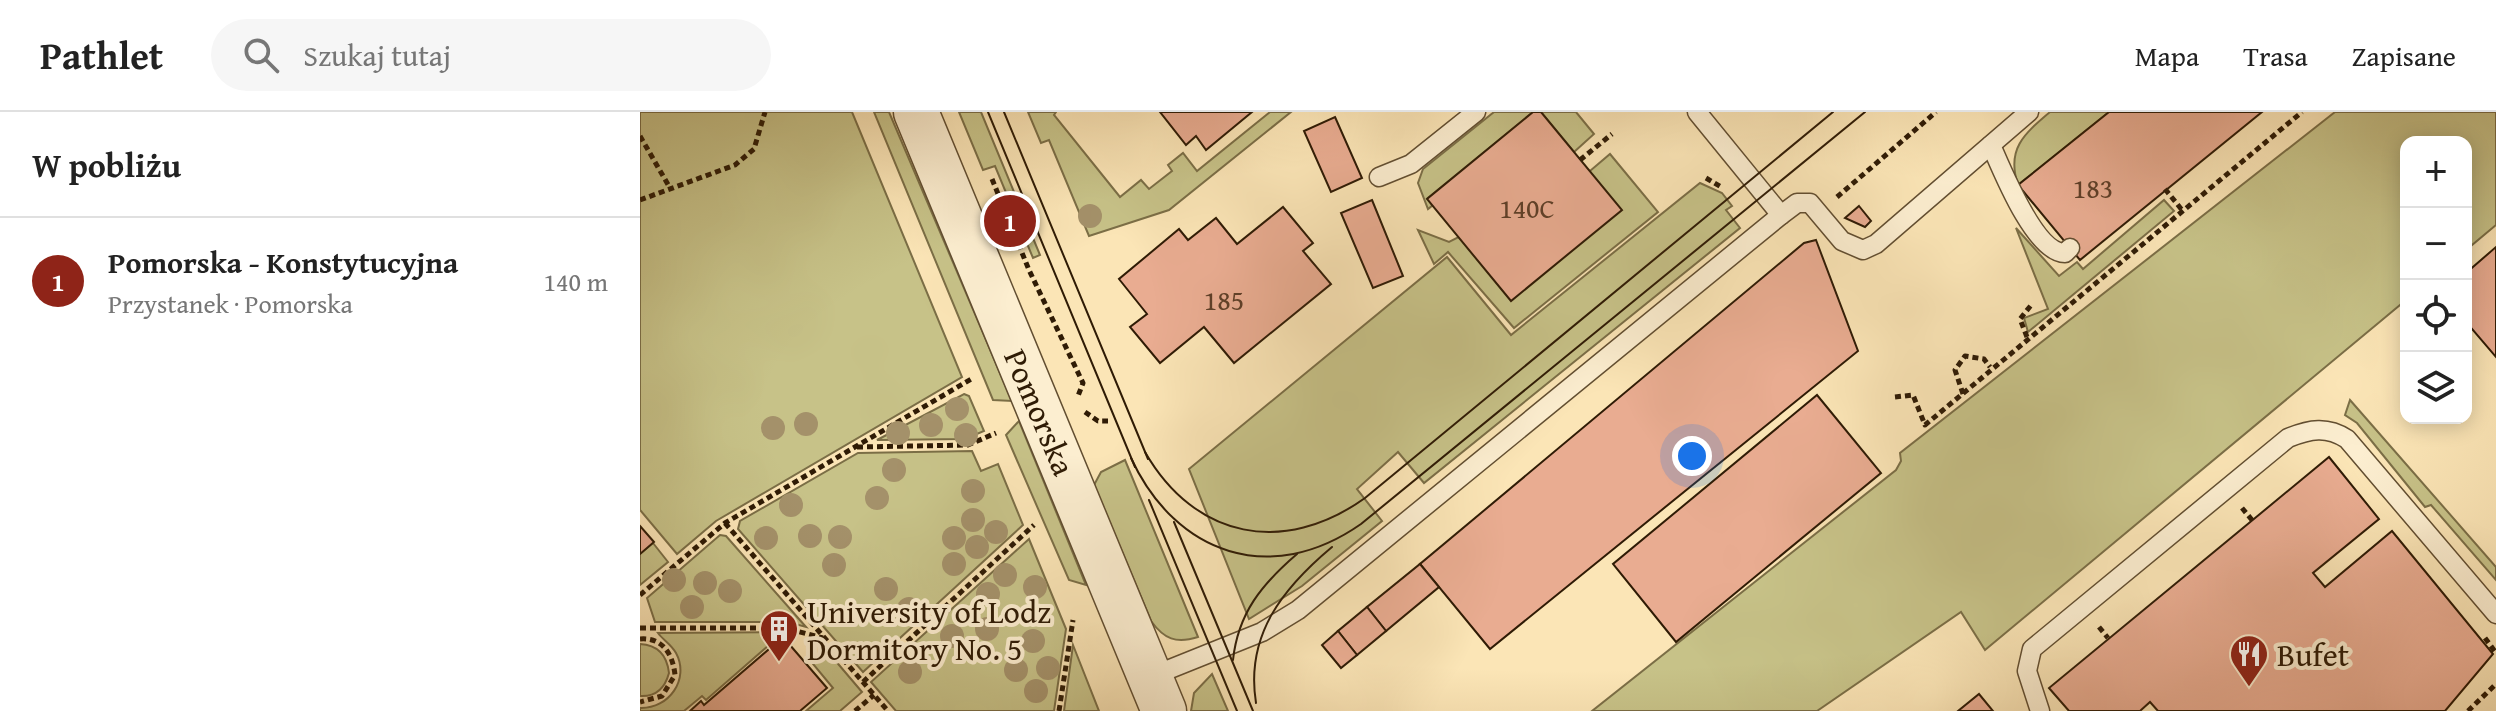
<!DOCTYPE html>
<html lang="pl">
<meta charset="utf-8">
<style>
body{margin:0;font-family:"Gentium Book Plus",serif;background:#f6f6f6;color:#222}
.controls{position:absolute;right:24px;top:24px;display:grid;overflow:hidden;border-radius:16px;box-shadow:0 4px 20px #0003}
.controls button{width:72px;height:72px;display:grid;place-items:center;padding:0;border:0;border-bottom:2px solid #e0e0e0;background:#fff;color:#222;font:40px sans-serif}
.you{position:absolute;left:1052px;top:344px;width:28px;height:28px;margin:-20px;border:6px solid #fff;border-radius:50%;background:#1a73e8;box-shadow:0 0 0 12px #1a73e833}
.badge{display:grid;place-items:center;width:52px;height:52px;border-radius:50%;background:#8f2418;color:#fff;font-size:26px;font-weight:700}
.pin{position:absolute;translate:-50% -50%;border:4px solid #fff;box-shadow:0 2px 8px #0006}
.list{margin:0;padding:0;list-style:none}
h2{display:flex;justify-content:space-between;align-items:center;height:104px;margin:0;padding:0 32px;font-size:34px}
h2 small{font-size:26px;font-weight:400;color:#767676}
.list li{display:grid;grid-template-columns:52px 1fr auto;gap:24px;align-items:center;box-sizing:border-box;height:128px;padding:0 32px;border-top:2px solid #e0e0e0}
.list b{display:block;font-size:30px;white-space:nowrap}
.list p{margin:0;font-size:26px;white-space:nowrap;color:#767676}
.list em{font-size:26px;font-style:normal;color:#767676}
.icon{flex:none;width:44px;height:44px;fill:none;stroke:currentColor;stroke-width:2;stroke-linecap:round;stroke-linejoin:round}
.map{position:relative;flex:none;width:1856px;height:599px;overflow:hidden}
header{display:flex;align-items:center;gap:48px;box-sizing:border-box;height:112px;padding:0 40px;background:#fff;border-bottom:2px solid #e0e0e0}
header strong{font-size:38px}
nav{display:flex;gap:44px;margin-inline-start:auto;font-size:28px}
.search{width:560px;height:72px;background:#f6f6f6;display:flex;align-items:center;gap:20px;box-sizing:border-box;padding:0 28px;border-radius:44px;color:#767676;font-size:30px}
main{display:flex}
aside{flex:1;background:#fff}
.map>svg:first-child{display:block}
.green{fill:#c7c288;stroke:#7b6e46;stroke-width:2}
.building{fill:#e9ac91;stroke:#2f1b05;stroke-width:2}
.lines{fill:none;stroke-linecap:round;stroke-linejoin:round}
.service-casing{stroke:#624e31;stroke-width:21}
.tertiary-casing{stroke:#624e31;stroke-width:47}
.path{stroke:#2f1b05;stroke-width:5;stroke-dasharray:6 4;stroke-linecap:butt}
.service{stroke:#fceed0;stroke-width:18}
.tertiary{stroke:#fceed0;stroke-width:44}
.tram{stroke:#2f1b05;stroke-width:2}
.tree{fill:#a4916a}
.labels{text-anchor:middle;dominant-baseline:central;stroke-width:8;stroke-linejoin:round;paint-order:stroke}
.number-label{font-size:28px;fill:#5e3f28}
.street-label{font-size:32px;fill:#2f1b05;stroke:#fceed0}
.poi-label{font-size:32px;fill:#2f1b05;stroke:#fceed0;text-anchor:start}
</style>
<header>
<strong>Pathlet</strong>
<div class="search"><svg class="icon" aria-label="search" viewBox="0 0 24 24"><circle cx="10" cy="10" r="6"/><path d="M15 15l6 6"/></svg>Szukaj tutaj</div>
<nav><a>Mapa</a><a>Trasa</a><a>Zapisane</a></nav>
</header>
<main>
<aside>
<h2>W pobliżu<small></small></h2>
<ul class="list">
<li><span class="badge">1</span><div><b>Pomorska - Konstytucyjna</b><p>Przystanek · Pomorska</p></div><em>140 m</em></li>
</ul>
</aside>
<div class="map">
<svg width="1856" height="599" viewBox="0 0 1856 599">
<rect width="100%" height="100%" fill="#fbe5b6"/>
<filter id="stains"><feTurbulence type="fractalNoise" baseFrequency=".0025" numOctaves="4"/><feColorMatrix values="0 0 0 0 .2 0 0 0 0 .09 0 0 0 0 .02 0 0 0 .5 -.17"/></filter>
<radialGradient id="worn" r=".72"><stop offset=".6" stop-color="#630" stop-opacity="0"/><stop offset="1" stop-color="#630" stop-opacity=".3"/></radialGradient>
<g class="green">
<polygon points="0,0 212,0 322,265 76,409 37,442 0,398"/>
<polygon points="234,0 249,0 372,289 353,288"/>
<polygon points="319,0 341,0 400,143 393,146 355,54 343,58"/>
<polygon points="388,0 416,0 414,3 480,85 501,68 509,77 532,59 528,53 543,41 557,59 630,0 651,0 529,98 449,124 409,28 401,31"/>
<polygon points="854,0 893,0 788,86 793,93 788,97 778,71 783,57"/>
<polygon points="901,0 936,0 954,22 934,40"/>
<path d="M1410,0H1469L1378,73C1366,37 1384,22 1410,0Z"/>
<polygon points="1695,0 1856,0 1856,113 1826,138 1826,30 1766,30 1766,188 1345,538 1321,500 1177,599 952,599 1256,358 1261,349 1260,341"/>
<polygon points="970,42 1018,100 874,216 808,140 794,152 778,118 809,130 950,59"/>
<polygon points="1060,71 1082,81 1092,94 1086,98 1100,116 784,371 758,340 717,377 742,409 662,474 609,507 549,357 807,145 871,223"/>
<polygon points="1524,88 1534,99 1388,220 1384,206 1408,197 1376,116 1419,164 1437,150 1443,157"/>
<polygon points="324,282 329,284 344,319 325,327 237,328"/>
<polygon points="1710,288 1856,455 1856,468 1791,393 1785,395 1717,311 1705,303"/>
<polygon points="379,309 446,473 429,468 366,323"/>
<polygon points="332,339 341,359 358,352 383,413 223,560 98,417 100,409 218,341"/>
<path d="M485,348L558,525C536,532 524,527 511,509L454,373L461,360Z"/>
<polygon points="80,423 86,424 166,515 148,510 15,510 7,486"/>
<polygon points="389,427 426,517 414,599 256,599 231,570"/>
<polygon points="13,431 28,450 0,473 0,442"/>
<path d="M144,520L66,588L62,584L44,599H0V596C29,597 50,567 36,541C31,532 23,528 18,521Z"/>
<path d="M0,532C18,533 27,543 29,561C25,576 16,585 0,584Z"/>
<polygon points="433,533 459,599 424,599"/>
<polygon points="188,540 222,580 200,599 166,599 193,576 173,552"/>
<polygon points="572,562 588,599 551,599 554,581"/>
</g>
<g class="building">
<polygon points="520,0 612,0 566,38 556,24 546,33"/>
<polygon points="893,0 901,0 982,98 871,189 787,87"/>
<polygon points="1469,0 1622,0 1440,148 1378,73"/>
<polygon points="695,5 722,66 691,80 664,19"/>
<polygon points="732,88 763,164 733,176 701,101"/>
<polygon points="1219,94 1231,109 1225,115 1205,106"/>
<polygon points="643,95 673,131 663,139 691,172 594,251 564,215 520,251 490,215 507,202 479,167 539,117 548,128 576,106 597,132"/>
<polygon points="1176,128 1218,239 850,537 780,452 1164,131"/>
<polygon points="1856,135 1856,245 1826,210 1826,161"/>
<polygon points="1177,283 1241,361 1036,530 973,452"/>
<polygon points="1689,345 1739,407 1673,461 1685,475 1752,419 1853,542 1805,599 1518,599 1510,590 1500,599 1429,599 1409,576"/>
<polygon points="0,414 14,430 0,442"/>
<polygon points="780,452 799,475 746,519 727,495"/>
<polygon points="727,495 746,519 717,543 698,519"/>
<polygon points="698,519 717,543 701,556 682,533"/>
<polygon points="143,525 187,576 160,599 50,599 61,589 64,593"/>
<polygon points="1339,582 1353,599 1318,599"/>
</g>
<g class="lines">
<defs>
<g id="service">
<path d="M1351,33C1362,58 1395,141 1425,141L1430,136"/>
<polyline points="739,65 771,52 836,0"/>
<polyline points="1141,103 1157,91 1170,91 1202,129 1223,138 1236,132 1389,0"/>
<polyline points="510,565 622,520 658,498 1141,103 1057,0"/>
<path d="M1400,599L1387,559L1392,537L1648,326C1670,317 1687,314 1707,327L1856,502"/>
</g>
<polyline id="tertiary" points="276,0 524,599"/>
</defs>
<use href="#service" class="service-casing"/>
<use href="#tertiary" class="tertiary-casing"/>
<g class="path">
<polyline points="0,24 30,76"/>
<polyline points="940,48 972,22"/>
<polyline points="1066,66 1083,76"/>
<polyline points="352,67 389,158 443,271 438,284"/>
<polyline points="1525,77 1542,98"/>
<polyline points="1197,85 1296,0"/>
<polyline points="0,88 95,53 114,37 125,0"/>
<polyline points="1387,225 1380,207 1392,192"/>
<polyline points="1323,282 1315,258 1325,244 1344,247 1350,255"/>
<polyline points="1255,285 1273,283 1285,313 1662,0"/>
<polyline points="445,300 458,309 468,309"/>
<polyline points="217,335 328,333 356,321"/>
<polyline points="1602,396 1612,408"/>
<polyline points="85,411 248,599"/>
<polyline points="0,483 85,411 333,266"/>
<polyline points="1459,515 1468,526"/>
<polyline points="0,516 145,516 183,526"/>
<polyline points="1845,526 1856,541"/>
<path d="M0,527C23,525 33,543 35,563L22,584L0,590"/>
<polyline points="223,570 394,413"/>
<polyline points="215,599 234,583"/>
<polyline points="419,599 433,508"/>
<polyline points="1828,599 1856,572"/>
</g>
<use href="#service" class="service"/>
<use href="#tertiary" class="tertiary"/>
<g class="tram">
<polyline points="348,0 495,355"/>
<polyline points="364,0 508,347"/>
<path d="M505,340C555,427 644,444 725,386L1193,0"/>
<path d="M491,346C536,443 631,475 721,412L1225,0"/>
<polyline points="509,388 597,599"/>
<polyline points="534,410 613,599"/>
<path d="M593,548C598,501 622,472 657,442"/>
<path d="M616,591C605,523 643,476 692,435"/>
</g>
</g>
<g class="tree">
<circle cx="450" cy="104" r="12"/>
<circle cx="317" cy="297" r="12"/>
<circle cx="166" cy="312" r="12"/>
<circle cx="291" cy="313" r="12"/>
<circle cx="133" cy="316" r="12"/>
<circle cx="258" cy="321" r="12"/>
<circle cx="326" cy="323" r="12"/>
<circle cx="254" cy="358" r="12"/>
<circle cx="333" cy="379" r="12"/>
<circle cx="237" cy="386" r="12"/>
<circle cx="151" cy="393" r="12"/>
<circle cx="333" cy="408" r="12"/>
<circle cx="356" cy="420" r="12"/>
<circle cx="170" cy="424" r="12"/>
<circle cx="200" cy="425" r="12"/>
<circle cx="126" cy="426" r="12"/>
<circle cx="314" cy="426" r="12"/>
<circle cx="337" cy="435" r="12"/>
<circle cx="314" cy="452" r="12"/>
<circle cx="194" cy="453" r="12"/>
<circle cx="365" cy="463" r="12"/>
<circle cx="34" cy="468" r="12"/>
<circle cx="65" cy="471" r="12"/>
<circle cx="395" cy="475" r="12"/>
<circle cx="246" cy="477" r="12"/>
<circle cx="90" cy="479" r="12"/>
<circle cx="348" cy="482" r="12"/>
<circle cx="52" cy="495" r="12"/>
<circle cx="269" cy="497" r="12"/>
<circle cx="347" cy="517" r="12"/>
<circle cx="312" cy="524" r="12"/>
<circle cx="393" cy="529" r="12"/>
<circle cx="408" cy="556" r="12"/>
<circle cx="376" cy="558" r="12"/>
<circle cx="270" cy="560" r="12"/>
<circle cx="396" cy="579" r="12"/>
</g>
<defs>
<symbol id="building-pin" viewBox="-11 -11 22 30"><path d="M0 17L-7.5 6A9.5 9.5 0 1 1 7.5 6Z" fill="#8f2418" stroke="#fceed0"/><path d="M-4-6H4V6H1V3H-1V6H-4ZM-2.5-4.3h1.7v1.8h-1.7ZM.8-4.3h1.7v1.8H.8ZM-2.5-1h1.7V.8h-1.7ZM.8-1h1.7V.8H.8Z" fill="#fff"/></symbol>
<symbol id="restaurant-pin" viewBox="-11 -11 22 30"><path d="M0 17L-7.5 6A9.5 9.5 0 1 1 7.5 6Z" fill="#8f2418" stroke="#fceed0"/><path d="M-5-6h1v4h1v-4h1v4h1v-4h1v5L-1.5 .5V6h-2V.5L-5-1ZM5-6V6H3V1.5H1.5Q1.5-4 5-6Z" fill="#fff"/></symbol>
</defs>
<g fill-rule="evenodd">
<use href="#building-pin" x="117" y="495" width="44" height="60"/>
<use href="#restaurant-pin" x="1587" y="520" width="44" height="60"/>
</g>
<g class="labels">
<g class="number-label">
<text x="1453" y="75">183</text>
<text x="887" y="95">140C</text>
<text x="584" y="187">185</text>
</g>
<g class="street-label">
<text transform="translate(400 300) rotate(67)">Pomorska</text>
</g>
<g class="poi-label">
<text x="167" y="499">University of Lodz<tspan x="167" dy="37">Dormitory No. 5</tspan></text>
<text x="1637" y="542">Bufet</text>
</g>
</g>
<rect width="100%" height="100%" filter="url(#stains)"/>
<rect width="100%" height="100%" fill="url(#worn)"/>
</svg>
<div class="controls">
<button>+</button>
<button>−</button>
<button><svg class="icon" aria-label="locate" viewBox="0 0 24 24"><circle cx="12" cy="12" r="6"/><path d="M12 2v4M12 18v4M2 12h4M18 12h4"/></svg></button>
<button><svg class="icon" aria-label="layers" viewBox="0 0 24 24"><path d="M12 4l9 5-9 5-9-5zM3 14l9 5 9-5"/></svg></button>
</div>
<div class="you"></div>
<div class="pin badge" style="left:370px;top:109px">1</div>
</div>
</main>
